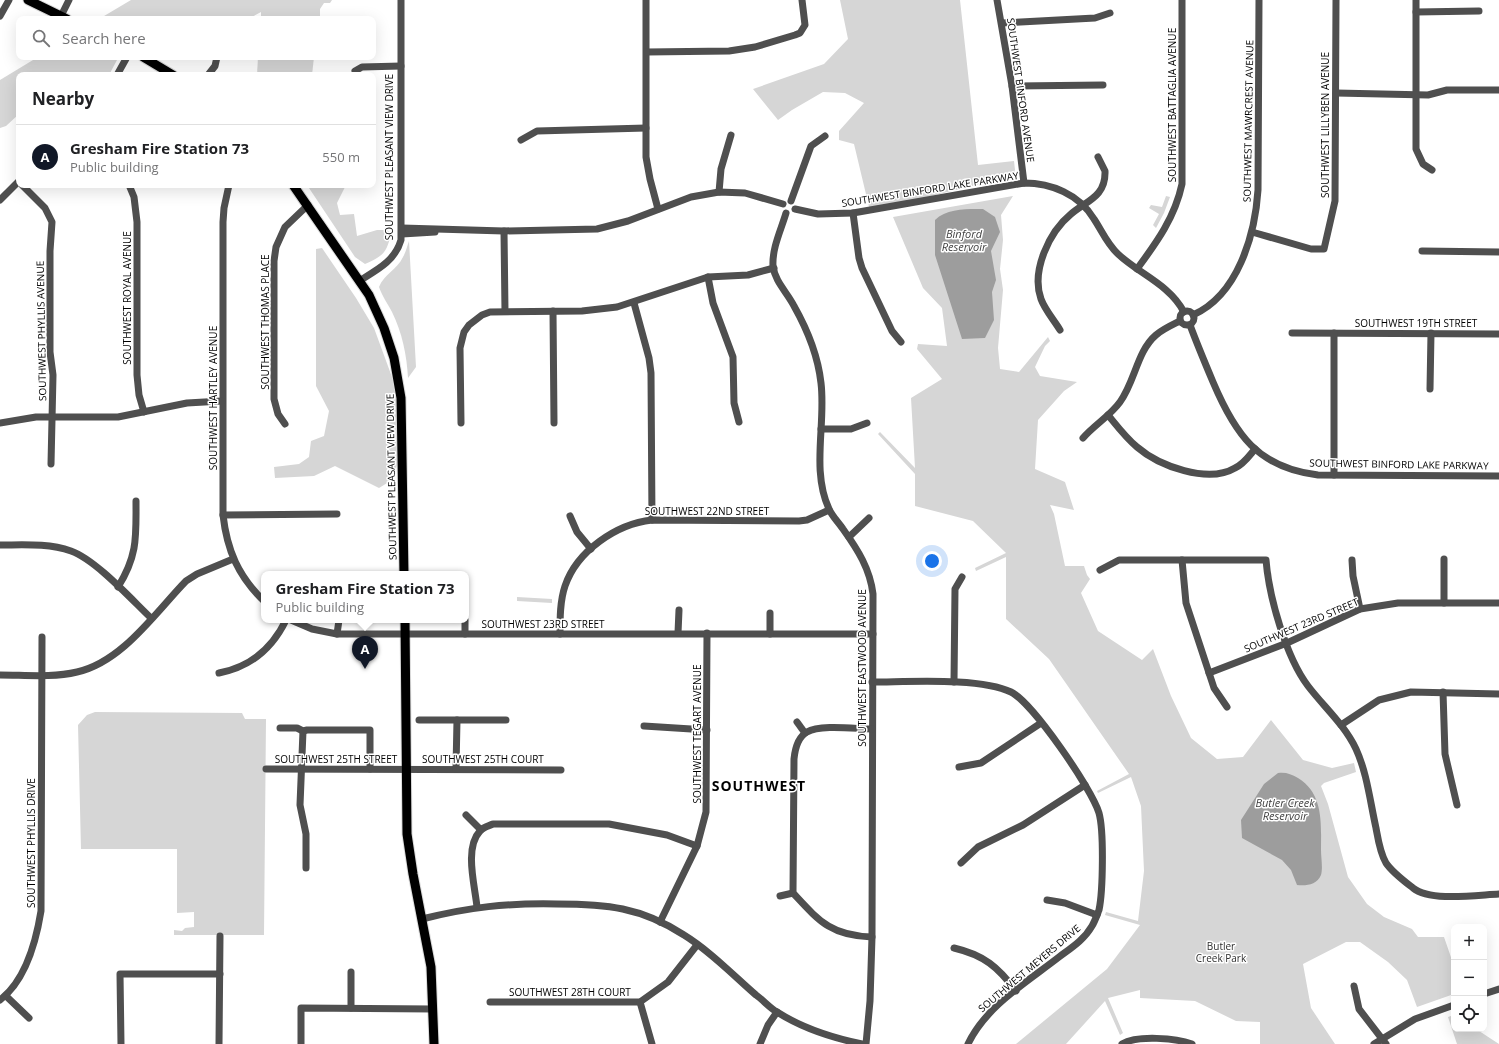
<!DOCTYPE html>
<meta charset="utf-8">
<style>
body{margin:0;font-family:"Open Sans",sans-serif;background:#f2f2f2;color:#202124}
.controls{position:absolute;right:12px;bottom:12px;display:grid;overflow:hidden;border-radius:8px;box-shadow:0 4px 16px #0002}
.controls button{width:36px;height:36px;display:grid;place-items:center;padding:0;border:0;border-bottom:1px solid #e0e0e0;background:#fff;color:#202124;font:20px sans-serif}
.you{position:absolute;left:932px;top:561px;width:14px;height:14px;margin:-10px;border:3px solid #fff;border-radius:50%;background:#1a73e8;box-shadow:0 0 0 6px #1a73e833}
.badge{display:grid;place-items:center;width:26px;height:26px;border-radius:50%;background:#111827;color:#fff;font-size:13px;font-weight:700}
.pin{position:absolute;translate:-50% -33px;filter:drop-shadow(0 1px 2px #0008)}
.pin::after{content:'';position:absolute;top:21px;width:14px;height:12px;background:inherit;clip-path:polygon(0 0,100% 0,50% 100%)}
.popup{position:absolute;left:261px;top:571px;width:208px;height:52px;box-sizing:border-box;display:grid;place-content:center;border-radius:8px;background:#fff;filter:drop-shadow(0 1px 3px #0005);font-size:13px;white-space:nowrap;color:#757577}
.popup b{font-size:15px;color:#202124}
.popup::after{content:'';position:absolute;left:50%;top:100%;margin-left:-8px;border:8px solid transparent;border-top-color:#fff}
.list{margin:0;padding:0;list-style:none}
h2{display:flex;justify-content:space-between;align-items:center;height:52px;margin:0;padding:0 16px;font-size:17px}
h2 small{font-size:13px;font-weight:400;color:#757577}
.list li{display:grid;grid-template-columns:26px 1fr auto;gap:12px;align-items:center;box-sizing:border-box;height:64px;padding:0 16px;border-top:1px solid #e0e0e0}
.list b{display:block;font-size:15px;white-space:nowrap}
.list p{margin:0;font-size:13px;white-space:nowrap;color:#757577}
.list em{font-size:13px;font-style:normal;color:#757577}
.icon{flex:none;width:22px;height:22px;fill:none;stroke:currentColor;stroke-width:2;stroke-linecap:round;stroke-linejoin:round}
.map{position:relative;flex:none;width:1499px;height:1044px;overflow:hidden}
.search{position:absolute;background:#fff;box-shadow:0 4px 16px #0002;left:16px;top:16px;width:360px;height:44px;display:flex;align-items:center;gap:10px;box-sizing:border-box;padding:0 14px;border-radius:8px;color:#757577;font-size:15px}
.panel{position:absolute;background:#fff;box-shadow:0 4px 16px #0002;left:16px;top:72px;width:360px;height:116px;border-radius:8px}
.map>svg:first-child{display:block}
.green{fill:#d6d6d6}
.water{fill:#9d9d9d}
.lines{fill:none;stroke-linecap:round;stroke-linejoin:round}
.major-casing{stroke:#dbdbdb;stroke-width:11}
.minor{stroke:#4f4f4f;stroke-width:7}
.major{stroke:#000;stroke-width:9}
.labels{text-anchor:middle;dominant-baseline:central;stroke-width:3;stroke-linejoin:round;paint-order:stroke}
.street-label{font-size:10px;fill:#000;stroke:#fff}
.park-label{font-size:10px;fill:#2d2d2d;stroke:#fff}
.water-label{font-size:11px;font-style:italic;fill:#3e3e3e;stroke:#fff}
.district-label{font-size:14px;font-weight:bold;letter-spacing:1px;fill:#000;stroke:#fff}
</style>
<div class="map">
<svg width="1499" height="1044" viewBox="0 0 1499 1044">
<rect width="100%" height="100%" fill="#fff"/>
<g class="green">
<polygon points="131,0 332,0 330,3 324,3 320,9 320,19 261,19 261,12 248,19 99,19"/>
<polygon points="840,0 960,0 978,165 1014,161 1015,170 1013,176 870,211 854,144 839,140 839,131 864,103 845,93 823,92 792,110 778,120 753,89 824,64 848,39"/>
<polygon points="38,57 116,57 117,60 109,75 19,75 19,114 6,126 0,128 0,80"/>
<polygon points="258,57 314,57 312,75 257,75"/>
<path d="M307,185H346L337,203L340,215L354,214L357,236L377,230H387L391,233C387,253 383,256 365,264L355,257Z"/>
<polygon points="1013,196 1001,215 1003,240 1000,269 1003,290 998,348 1000,369 1019,372 1048,337 1050,341 1045,346 1035,367 1040,376 1077,382 1064,391 1038,420 1035,469 1065,482 1074,510 1050,505 1054,514 1065,566 1084,566 1087,575 1090,579 1081,593 1098,631 1142,660 1153,649 1171,696 1191,738 1217,759 1243,757 1271,720 1303,760 1332,768 1354,763 1356,772 1324,783 1321,786 1328,804 1348,877 1367,904 1384,917 1412,929 1418,937 1444,937 1454,966 1454,994 1417,1007 1407,980 1388,962 1360,942 1346,942 1303,964 1311,1008 1335,1044 1260,1044 1260,1022 1236,1021 1195,1001 1140,998 1140,990 1108,998 1123,1033 1120,1035 1105,1001 1066,1044 1016,1044 1107,969 1140,925 1105,915 1106,912 1138,921 1144,871 1142,828 1141,806 1131,777 1098,793 1097,791 1129,774 1049,659 1006,619 1006,557 976,571 975,568 1006,553 973,521 915,506 915,474 878,434 880,432 915,468 911,398 942,379 917,349 918,344 947,346 942,308 923,288 893,217"/>
<polygon points="1166,196 1170,197 1164,213 1156,228 1153,225 1159,214 1149,208 1151,205 1162,207"/>
<path d="M409,241L416,367L408,378C407,356 402,332 392,312C388,304 382,296 379,287C384,274 397,270 403,257C406,252 407,246 409,241Z"/>
<polygon points="322,248 356,298 374,328 396,388 399,459 392,480 379,488 335,466 314,476 275,478 274,467 299,464 309,457 311,441 324,436 329,411 316,386 316,249"/>
<polygon points="517,597 552,599 552,603 517,601"/>
<polygon points="95,712 242,713 245,719 266,719 264,935 174,935 174,930 182,931 185,928 194,927 194,912 177,913 177,849 81,849 78,725 87,715"/>
<polygon points="1454,1015 1454,1029 1476,1029 1499,1044 1457,1044 1448,1017"/>
</g>
<g class="water">
<path d="M983,209L995,217L1000,232L991,251L996,280L992,292L994,320L985,338L962,339L935,255V220C947,208 968,209 983,209Z"/>
<path d="M1278,773C1286,772 1291,774 1298,778C1324,794 1321,824 1321,850C1321,857 1323,868 1321,875C1317,885 1306,886 1297,885L1291,870L1282,860L1242,838L1241,820L1264,784Z"/>
</g>
<g class="lines">
<defs>
<g id="major">
<polyline points="28,0 67,19"/>
<polyline points="143,57 173,75"/>
<polyline points="293,185 369,295 384,328 394,358 401,398 404,574"/>
<polyline points="405,620 407,834 413,874 431,967 434,1044"/>
</g>
</defs>
<use href="#major" class="major-casing"/>
<g class="minor">
<polyline points="646,0 646,157 650,179 658,209"/>
<polyline points="997,0 1012,86 1024,183"/>
<polyline points="1416,0 1416,149 1423,164 1432,170"/>
<polyline points="1416,12 1479,11"/>
<polyline points="0,16 9,0"/>
<polyline points="61,16 69,0"/>
<polyline points="1002,23 1095,18 1110,13"/>
<polyline points="647,52 729,51 755,47 795,35 800,33 805,25 802,0"/>
<polyline points="355,71 362,67 401,66"/>
<polyline points="117,75 127,57"/>
<polyline points="208,75 215,66 217,57"/>
<polyline points="1012,86 1103,85"/>
<polyline points="1336,93 1428,95 1447,90 1499,90"/>
<polyline points="521,140 537,131 646,128"/>
<polyline points="22,185 45,208 52,222 50,251 50,352 53,375 51,464"/>
<polyline points="129,185 134,197 137,222 137,375 139,395 144,412"/>
<path d="M229,185L224,208L223,222V515C227,550 238,576 264,601"/>
<polyline points="719,192 721,169 731,135"/>
<polyline points="0,200 19,181"/>
<polyline points="791,201 811,146 825,136"/>
<path d="M795,209L818,214L853,213L1024,183C1051,183 1079,194 1094,219C1102,231 1107,244 1118,254C1139,274 1169,284 1184,312"/>
<path d="M786,213C781,230 772,248 773,266C775,282 787,292 794,306C807,329 818,356 821,383C826,424 811,470 829,509C832,516 839,523 843,529C858,550 870,569 873,594L872,937L870,1001L866,1044"/>
<polyline points="853,213 859,258 862,268 892,331 901,342"/>
<polyline points="402,228 504,231 597,229 628,221 691,197 719,192 745,193 783,204"/>
<polyline points="504,231 505,311"/>
<polyline points="1252,232 1311,249 1324,249 1335,201 1336,0"/>
<polyline points="402,234 435,232"/>
<polyline points="1422,251 1499,252"/>
<path d="M1137,269C1157,242 1175,217 1182,184V0"/>
<polyline points="708,277 713,303 733,357 734,403 739,422"/>
<path d="M359,281C377,270 395,261 401,240V0"/>
<polyline points="634,303 649,358 651,373 652,520"/>
<circle cx="1187" cy="318" r="7"/>
<polyline points="553,311 554,423"/>
<path d="M1193,315C1238,295 1255,235 1258,190L1259,0"/>
<path d="M1190,325C1197,344 1205,363 1213,382C1235,434 1258,468 1318,475L1499,476"/>
<path d="M1060,330C1054,320 1045,310 1041,299C1031,271 1049,232 1071,214C1086,201 1106,197 1105,171L1098,157"/>
<polyline points="1292,333 1499,334"/>
<polyline points="1430,389 1431,333"/>
<path d="M1108,415C1117,426 1126,438 1137,447C1159,466 1208,484 1235,468C1244,464 1249,456 1255,449"/>
<polyline points="0,423 36,417 118,417 187,403 222,401"/>
<polyline points="461,423 460,348 464,332 469,325 482,315 490,312 582,311 617,307 708,277 748,275 774,268"/>
<polyline points="285,424 278,414 274,399 274,261 276,247 285,227 308,205"/>
<polyline points="821,429 851,429 867,423"/>
<path d="M1083,438C1094,425 1110,416 1120,402C1135,382 1137,351 1156,335C1163,329 1172,325 1180,321"/>
<polyline points="1334,475 1334,333"/>
<polyline points="223,515 337,514"/>
<polyline points="570,516 577,532 591,549"/>
<polyline points="849,537 869,518"/>
<path d="M0,545C23,545 48,543 71,551C96,560 131,599 151,618"/>
<polyline points="1182,560 1186,603 1214,688 1227,707"/>
<polyline points="1352,560 1353,576 1360,609"/>
<path d="M1100,570L1119,560H1266C1269,597 1286,657 1308,686C1324,707 1344,724 1356,749C1367,773 1370,801 1376,828C1378,839 1380,853 1386,863C1392,872 1404,881 1413,888C1430,902 1477,895 1499,894"/>
<path d="M118,587C138,555 136,536 136,501"/>
<polyline points="1444,603 1444,559"/>
<polyline points="291,620 312,629 337,634 873,634"/>
<polyline points="678,633 679,610"/>
<polyline points="337,634 339,620"/>
<polyline points="465,634 465,620"/>
<path d="M560,634C560,618 560,601 565,586C577,551 616,524 652,520L799,521L807,520L829,510"/>
<polyline points="770,634 770,613"/>
<path d="M219,673C250,667 272,649 286,620"/>
<polyline points="1209,673 1287,643 1360,609 1398,603 1499,603"/>
<path d="M0,675C25,675 52,678 77,672C122,662 155,613 186,581L197,574L233,559"/>
<path d="M872,682C907,682 981,677 1011,692C1032,702 1092,789 1099,813C1104,831 1103,891 1099,910C1097,915 1095,921 1092,926C1084,940 1071,948 1059,957C1027,982 986,1006 968,1044"/>
<polyline points="954,682 955,589 962,577"/>
<polyline points="1443,692 1445,754 1457,805"/>
<polyline points="419,720 506,720"/>
<polyline points="797,722 805,733"/>
<polyline points="1341,725 1379,700 1411,692 1499,694"/>
<polyline points="644,726 707,730"/>
<polyline points="280,728 297,728 303,731 307,730 370,730 370,769"/>
<polyline points="303,731 300,805 306,834 306,868"/>
<polyline points="959,767 981,763 1041,723"/>
<polyline points="266,769 561,770"/>
<polyline points="456,769 457,720"/>
<polyline points="466,815 481,830"/>
<polyline points="961,863 978,847 1023,825 1085,785"/>
<polyline points="780,896 793,893"/>
<polyline points="1047,900 1065,903 1097,915"/>
<path d="M477,907C475,886 464,848 480,831C483,827 489,826 493,824H609L667,835L697,846"/>
<path d="M422,919C470,907 506,903 557,904C606,904 641,907 684,935C710,951 733,975 756,995C763,1000 770,1008 777,1012C802,1028 833,1038 862,1044"/>
<polyline points="660,922 697,846 706,812 707,633"/>
<path d="M872,937C831,936 819,921 793,893L794,759C795,749 798,737 807,732C820,724 857,729 872,729"/>
<path d="M954,948C984,955 998,967 1016,991"/>
<polyline points="1354,986 1359,1009 1386,1044"/>
<polyline points="1484,994 1499,989"/>
<polyline points="6,996 29,1018"/>
<path d="M0,1000C26,980 36,942 41,911L42,637"/>
<polyline points="490,1002 640,1002 668,982 697,945"/>
<polyline points="640,1002 652,1044"/>
<polyline points="351,1008 351,972"/>
<polyline points="121,1044 120,974 220,974"/>
<polyline points="219,1044 220,936"/>
<polyline points="301,1044 301,1008 433,1009"/>
<polyline points="760,1044 768,1025 777,1012"/>
<path d="M1122,1044C1137,1035 1176,1038 1192,1044"/>
<polyline points="1374,1044 1415,1019 1454,1005"/>
</g>
<use href="#major" class="major"/>
</g>
<g class="labels">
<g class="street-label">
<text transform="translate(1021 90) rotate(82)">SOUTHWEST BINFORD AVENUE</text>
<text transform="translate(1172 105) rotate(-90)">SOUTHWEST BATTAGLIA AVENUE</text>
<text transform="translate(1248 121) rotate(-89)">SOUTHWEST MAWRCREST AVENUE</text>
<text transform="translate(1325 125) rotate(-90)">SOUTHWEST LILLYBEN AVENUE</text>
<text transform="translate(389 157) rotate(-90)">SOUTHWEST PLEASANT VIEW DRIVE</text>
<text transform="translate(930 189) rotate(-9)">SOUTHWEST BINFORD LAKE PARKWAY</text>
<text transform="translate(127 298) rotate(-90)">SOUTHWEST ROYAL AVENUE</text>
<text transform="translate(265 322) rotate(-90)">SOUTHWEST THOMAS PLACE</text>
<text x="1416" y="323">SOUTHWEST 19TH STREET</text>
<text transform="translate(41 331) rotate(-91)">SOUTHWEST PHYLLIS AVENUE</text>
<text transform="translate(213 398) rotate(-90)">SOUTHWEST HARTLEY AVENUE</text>
<text transform="translate(1399 464) rotate(1)">SOUTHWEST BINFORD LAKE PARKWAY</text>
<text transform="translate(391 477) rotate(-91)">SOUTHWEST PLEASANT VIEW DRIVE</text>
<text x="707" y="511">SOUTHWEST 22ND STREET</text>
<text x="543" y="624">SOUTHWEST 23RD STREET</text>
<text transform="translate(1301 625) rotate(-23)">SOUTHWEST 23RD STREET</text>
<text transform="translate(862 668) rotate(-90)">SOUTHWEST EASTWOOD AVENUE</text>
<text transform="translate(697 734) rotate(-90)">SOUTHWEST TEGART AVENUE</text>
<text x="336" y="759">SOUTHWEST 25TH STREET</text>
<text x="483" y="759">SOUTHWEST 25TH COURT</text>
<text transform="translate(31 843) rotate(-90)">SOUTHWEST PHYLLIS DRIVE</text>
<text transform="translate(1029 968) rotate(-40)">SOUTHWEST MEYERS DRIVE</text>
<text x="570" y="992">SOUTHWEST 28TH COURT</text>
</g>
<g class="park-label">
<text x="1221" y="946">Butler<tspan x="1221" dy="12">Creek Park</tspan></text>
</g>
<g class="water-label">
<text x="964" y="233">Binford<tspan x="964" dy="13">Reservoir</tspan></text>
<text x="1285" y="802">Butler Creek<tspan x="1285" dy="13">Reservoir</tspan></text>
</g>
<g class="district-label">
<text x="759" y="785">SOUTHWEST</text>
</g>
</g>
</svg>
<div class="controls">
<button>+</button>
<button>−</button>
<button><svg class="icon" aria-label="locate" viewBox="0 0 24 24"><circle cx="12" cy="12" r="6"/><path d="M12 2v4M12 18v4M2 12h4M18 12h4"/></svg></button>
</div>
<div class="you"></div>
<div class="pin badge" style="left:365px;top:669px">A</div>
<div class="popup"><b>Gresham Fire Station 73</b>Public building</div>
<div class="search"><svg class="icon" aria-label="search" viewBox="0 0 24 24"><circle cx="10" cy="10" r="6"/><path d="M15 15l6 6"/></svg>Search here</div>
<section class="panel">
<h2>Nearby<small></small></h2>
<ul class="list">
<li><span class="badge">A</span><div><b>Gresham Fire Station 73</b><p>Public building</p></div><em>550 m</em></li>
</ul>
</section>
</div>
